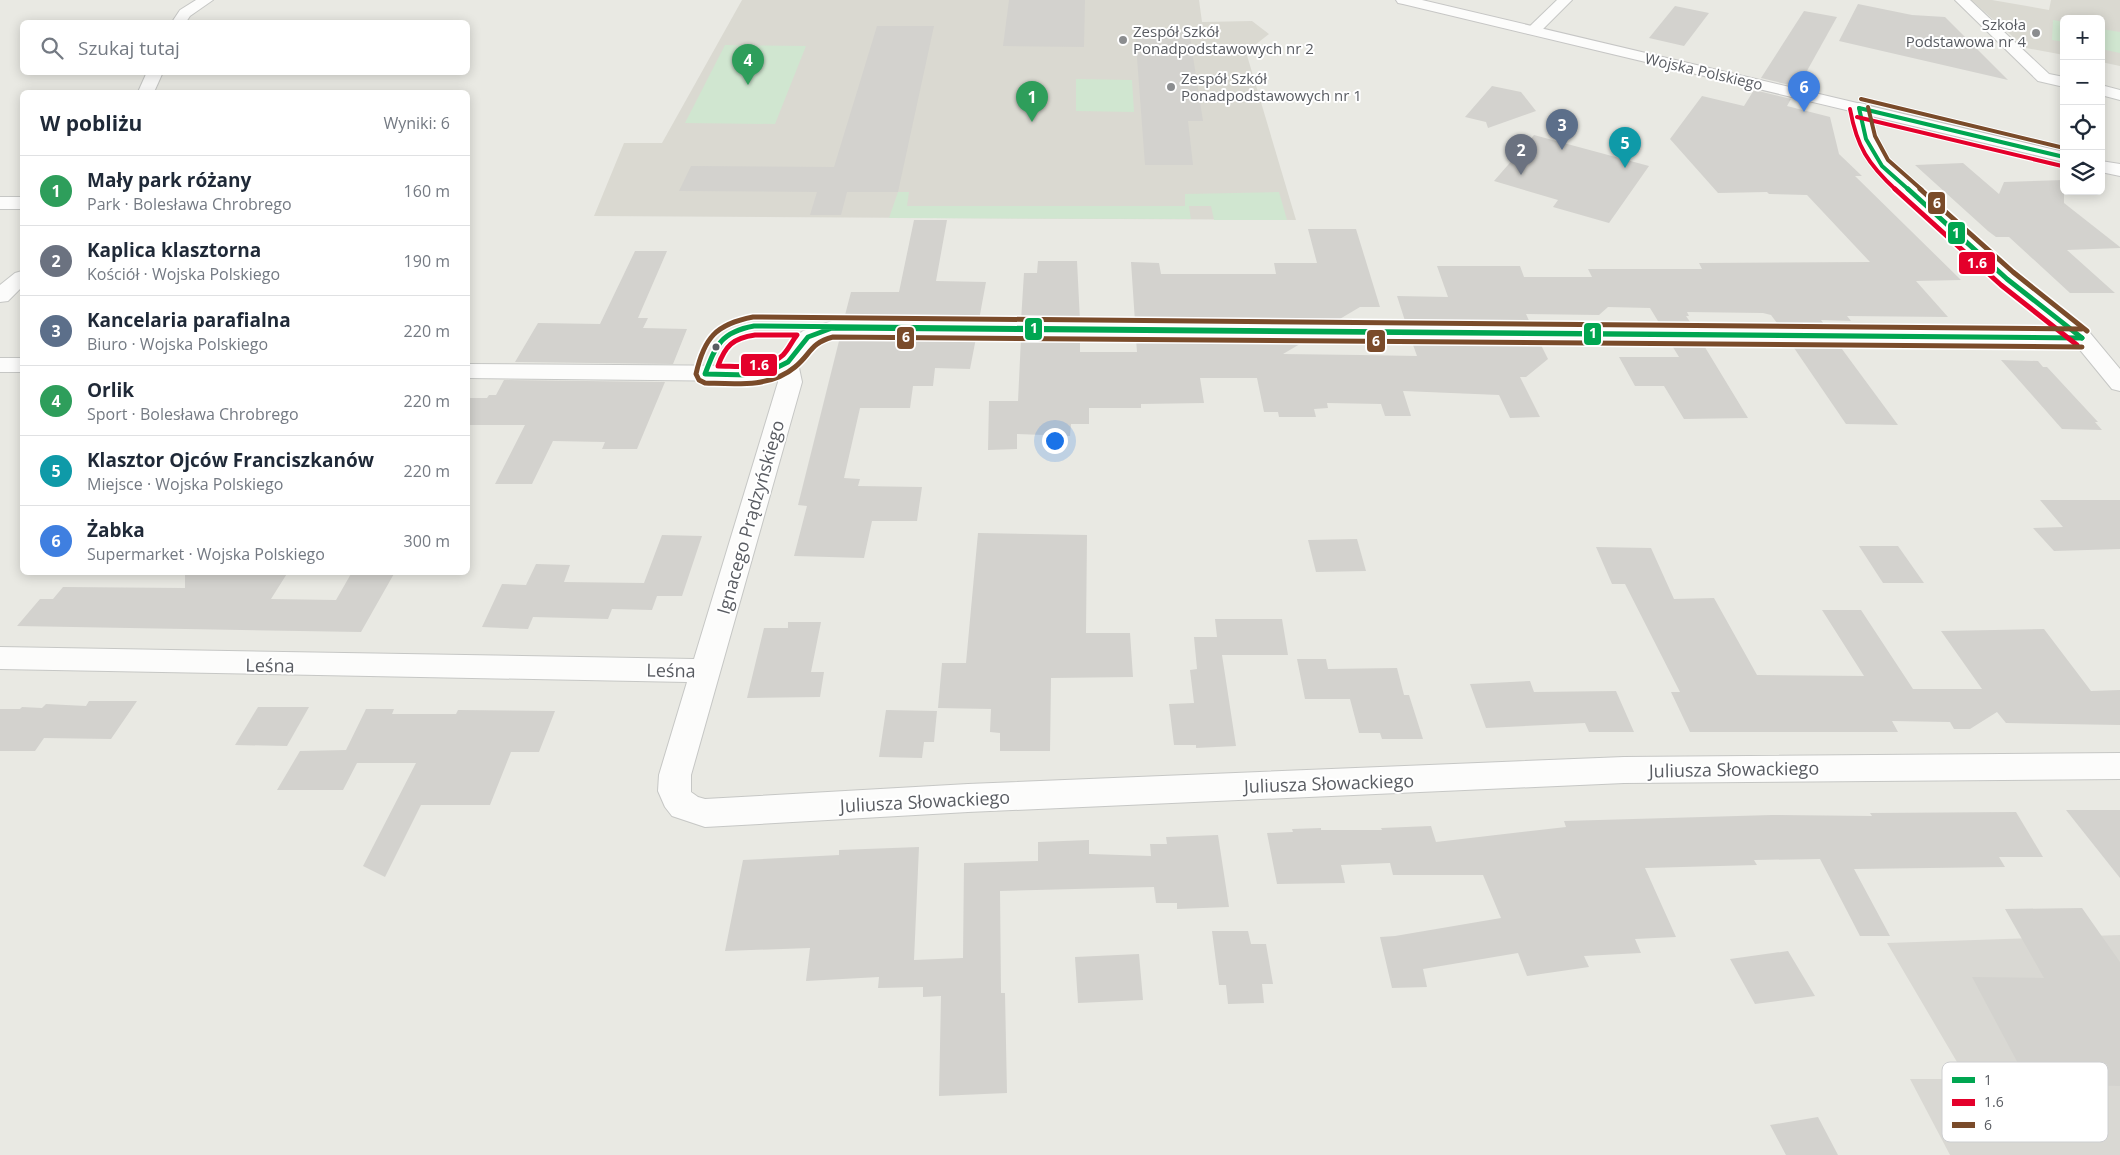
<!DOCTYPE html>
<html lang="pl">
<meta charset="utf-8">
<style>
body{margin:0;font-family:"Open Sans",sans-serif;background:#f6f6f7;color:#1f2937}
.controls{position:absolute;right:15px;top:15px;display:grid;overflow:hidden;border-radius:8px;box-shadow:0 2px 12px #0003}
.controls button{width:45px;height:45px;display:grid;place-items:center;padding:0;border:0;border-bottom:1px solid #e0e1e3;background:#fff;color:#1f2937;font:25px sans-serif}
.you{position:absolute;left:1054px;top:440px;width:18px;height:18px;margin:-12px;border:4px solid #fff;border-radius:50%;background:#1a73e8;box-shadow:0 0 0 8px #1a73e833}
.badge{display:grid;place-items:center;width:32px;height:32px;border-radius:50%;background:#8b8d8f;color:#fff;font-size:16px;font-weight:700}
.pin{position:absolute;translate:-50% -41px;filter:drop-shadow(0 1px 2px #0008)}
.pin::after{content:'';position:absolute;top:26px;width:18px;height:15px;background:inherit;clip-path:polygon(0 0,100% 0,50% 100%)}
.list{margin:0;padding:0;list-style:none}
h2{display:flex;justify-content:space-between;align-items:center;height:65px;margin:0;padding:0 20px;font-size:21px}
h2 small{font-size:16px;font-weight:400;color:#747a83}
.list li{display:grid;grid-template-columns:32px 1fr auto;gap:15px;align-items:center;box-sizing:border-box;height:70px;padding:0 20px;border-top:1px solid #e0e1e3}
.list b{display:block;font-size:19px;white-space:nowrap}
.list p{margin:0;font-size:16px;white-space:nowrap;color:#747a83}
.list em{font-size:16px;font-style:normal;color:#747a83}
.icon{flex:none;width:28px;height:28px;fill:none;stroke:currentColor;stroke-width:2;stroke-linecap:round;stroke-linejoin:round}
.map{position:relative;flex:none;width:2120px;height:1155px;overflow:hidden}
.search{position:absolute;background:#fff;box-shadow:0 2px 12px #0003;left:20px;top:20px;width:450px;height:55px;display:flex;align-items:center;gap:12px;box-sizing:border-box;padding:0 18px;border-radius:8px;color:#747a83;font-size:19px}
.panel{position:absolute;background:#fff;box-shadow:0 2px 12px #0003;left:20px;top:90px;width:450px;height:485px;border-radius:8px}
.map>svg:first-child{display:block}
.industrial{fill:#d9d8d3}
.education{fill:#dad9d1}
.green{fill:#d0e6d0}
.building{fill:#d3d2ce}
.lines{fill:none;stroke-linecap:round;stroke-linejoin:round}
.street-casing{stroke:#c6c7c5;stroke-width:2}
.secondary-casing{stroke:#c6c6c5;stroke-width:2}
.street{fill:#fcfcfb;fill-rule:evenodd}
.secondary{fill:#fcfcfb;fill-rule:evenodd}
.bus-1-far1-casing{stroke:#fff;stroke-width:6}
.bus-1-casing{stroke:#fff;stroke-width:8}
.bus-2-far1-casing{stroke:#fff;stroke-width:6}
.bus-2-casing{stroke:#fff;stroke-width:8}
.bus-3-far1-casing{stroke:#fff;stroke-width:6}
.bus-3-casing{stroke:#fff;stroke-width:8}
.bus-1-far1{stroke:#00a651;stroke-width:4}
.bus-1{stroke:#00a651;stroke-width:5}
.bus-2-far1{stroke:#e4002b;stroke-width:4}
.bus-2{stroke:#e4002b;stroke-width:5}
.bus-3-far1{stroke:#7a4b2a;stroke-width:4}
.bus-3{stroke:#7a4b2a;stroke-width:5}
.poi-dot{fill:#8b8d8f;stroke:#fff;stroke-width:2}
.bus-dot{fill:#595c62;stroke:#fff;stroke-width:2}
.labels{text-anchor:middle;dominant-baseline:central;stroke-width:4;stroke-linejoin:round;paint-order:stroke}
.far-poi-label{font-size:15px;fill:#595c62;stroke:#fff;text-anchor:start}
.far-street-label{font-size:15px;fill:#595c62;stroke:#fff}
.street-label{font-size:18px;fill:#595c62;stroke:#fff}
.key{fill:#fff;stroke:#cdced0;stroke-width:1}
.key-label{font-size:14px;fill:#595c62}
.line-badge{stroke:#fff;stroke-width:2}
.badge-label{font-size:14px;text-anchor:middle;font-weight:bold;fill:#fff}
</style>
<div class="map">
<svg width="2120" height="1155" viewBox="0 0 2120 1155">
<rect width="100%" height="100%" fill="#e9e9e3"/>
<polygon class="industrial" points="2120,935 2120,1155 1950,1155 1910,1079 1967,1079 1887,943"/>
<g class="education">
<polygon points="742,0 1199,0 1202,22 1252,21 1269,34 1246,52 1296,220 594,216 624,143 662,143"/>
<polygon points="1971,0 1992,0 2049,10 2051,0 2120,0 2120,66 2101,62 2101,19 2064,19 2064,55 2026,48"/>
</g>
<g class="green">
<polygon points="2053,20 2064,22 2064,42 2052,40"/>
<polygon points="2101,29 2120,32 2120,53 2101,49"/>
<polygon points="725,45 806,46 775,124 685,123"/>
<polygon points="1076,79 1132,80 1134,112 1076,111"/>
<polygon points="898,192 909,192 907,206 1185,206 1185,194 1279,192 1287,220 1214,220 1211,206 1189,206 1191,219 889,218"/>
</g>
<g class="building">
<polygon points="1009,0 1085,0 1084,47 1003,46"/>
<polygon points="1858,4 1912,15 1945,17 2008,80 1839,41"/>
<polygon points="1675,6 1709,13 1684,46 1649,38"/>
<polygon points="1804,11 1837,17 1798,87 1761,78"/>
<polygon points="877,26 934,26 898,192 847,192 841,215 810,215 817,192 679,191 691,166 834,167"/>
<polygon points="1135,31 1189,31 1203,121 1188,121 1193,165 1145,165"/>
<polygon points="1492,86 1521,92 1536,111 1488,128 1486,122 1465,117"/>
<polygon points="1754,90 1791,99 1787,106 1830,117 1839,154 1862,176 1855,176 1961,280 1916,281 1948,317 1847,316 1851,321 1821,320 1826,327 1780,327 1771,315 1763,313 1687,312 1689,316 1686,316 1693,326 1661,326 1650,308 1608,307 1599,315 1526,314 1531,325 1406,324 1397,296 1448,297 1437,266 1520,266 1524,277 1592,277 1588,269 1702,269 1699,263 1870,262 1807,195 1769,194 1767,192 1718,193 1670,139 1702,96 1744,106"/>
<polygon points="1534,135 1649,166 1609,223 1553,207 1558,200 1494,181"/>
<polygon points="1963,163 1999,194 2004,182 2064,180 2064,203 2120,247 2120,248 2067,250 2115,293 2070,293 2009,237 1996,237 1988,231 1915,165"/>
<polygon points="914,220 947,220 936,281 986,282 979,320 844,319 851,292 899,292"/>
<polygon points="1308,229 1356,229 1380,307 1360,307 1333,323 1135,322 1131,262 1159,263 1161,274 1276,274 1274,263 1317,263"/>
<polygon points="635,251 667,251 638,318 648,318 643,328 687,329 673,364 515,362 538,323 600,324"/>
<polygon points="1038,261 1077,261 1080,321 1021,321 1024,273 1037,273"/>
<polygon points="840,337 976,338 970,369 935,368 933,386 913,386 910,408 860,408 844,478 860,479 858,486 922,487 917,521 872,521 864,558 794,556 807,506 798,505"/>
<polygon points="1021,338 1080,339 1080,352 1137,352 1136,339 1305,341 1283,354 1360,355 1417,356 1412,342 1540,343 1548,359 1526,377 1520,377 1540,417 1510,418 1499,395 1403,391 1411,416 1385,416 1381,404 1327,403 1328,408 1314,409 1316,417 1279,417 1278,412 1264,412 1257,378 1200,378 1204,403 1141,404 1141,408 1089,408 1089,424 1071,424 1070,436 1017,434 1017,449 988,450 989,401 1018,401"/>
<polygon points="1671,344 1703,344 1748,418 1684,419 1664,386 1635,386 1619,357 1679,357"/>
<polygon points="1792,345 1839,345 1898,425 1846,424"/>
<polygon points="2001,360 2038,361 2043,367 2047,367 2098,422 2095,422 2102,430 2062,429"/>
<polygon points="504,380 665,382 637,449 602,449 605,442 553,441 532,484 495,484 525,425 468,425 468,398 487,398 489,395 496,395"/>
<polygon points="2040,500 2120,500 2120,549 2054,551 2033,528 2063,527"/>
<polygon points="978,533 1087,535 1086,633 1130,633 1133,677 1051,678 1050,751 1000,751 1000,733 990,732 991,709 938,708 942,663 966,663"/>
<polygon points="662,535 702,536 682,596 657,596 652,610 612,609 608,619 533,617 528,629 482,627 502,584 526,585 536,564 570,565 564,582 644,583"/>
<polygon points="1357,539 1366,571 1316,572 1308,540"/>
<polygon points="1859,546 1898,546 1924,583 1883,583"/>
<polygon points="1596,547 1651,548 1674,599 1714,598 1757,675 1864,676 1822,610 1861,610 1913,689 1982,689 1941,631 2044,629 2091,691 2120,690 2120,725 2006,723 1997,712 1970,729 1954,729 1950,722 1892,721 1898,732 1690,732 1671,692 1680,692 1625,584 1612,584"/>
<polygon points="185,572 288,572 271,599 336,600 352,572 395,572 361,632 17,626 40,599 53,599 63,587 185,588"/>
<polygon points="1215,619 1282,619 1288,655 1222,655 1236,746 1196,748 1196,745 1174,745 1169,704 1194,703 1190,670 1197,669 1194,637 1217,637"/>
<polygon points="788,622 821,622 811,672 824,672 820,697 747,698 764,628 788,628"/>
<polygon points="1297,659 1326,659 1328,669 1397,668 1404,695 1409,695 1423,739 1382,739 1380,733 1359,733 1350,699 1305,699"/>
<polygon points="1530,681 1534,692 1616,691 1634,732 1589,732 1585,723 1486,728 1470,684"/>
<polygon points="89,701 137,701 111,739 44,738 35,751 0,751 0,709 20,709 22,707 42,708 46,704 86,706"/>
<polygon points="258,707 309,707 287,746 235,745"/>
<polygon points="366,709 394,709 392,714 456,714 458,710 555,711 539,752 511,752 490,805 421,805 385,877 363,866 416,763 357,763 343,790 277,790 300,751 346,750"/>
<polygon points="886,710 937,711 934,742 924,742 922,758 879,757"/>
<polygon points="2066,810 2120,810 2120,878"/>
<polygon points="2016,812 2043,857 1999,857 2005,867 1854,869 1890,936 1860,936 1820,859 1754,860 1757,865 1645,868 1676,937 1635,939 1641,953 1584,956 1589,967 1527,976 1518,953 1423,969 1427,987 1392,988 1380,937 1395,936 1501,918 1483,875 1393,875 1390,863 1341,865 1345,883 1277,884 1267,833 1293,832 1292,829 1321,828 1321,830 1382,830 1381,828 1431,826 1436,842 1566,827 1564,821 1772,815 1872,816 1870,813"/>
<polygon points="1218,835 1229,907 1177,909 1177,903 1156,903 1154,887 1000,891 1001,993 1005,993 1007,1093 939,1096 941,996 923,997 923,987 878,988 879,977 806,981 810,948 725,951 743,860 839,855 839,850 919,847 914,960 963,958 964,863 1038,861 1038,842 1089,840 1089,854 1151,856 1150,844 1167,844 1166,837"/>
<polygon points="2082,908 2120,962 2120,1086 2029,1084 1972,977 2044,978 2005,909"/>
<polygon points="1212,931 1248,931 1251,944 1266,944 1273,984 1262,984 1264,1003 1228,1004 1226,985 1219,985"/>
<polygon points="1788,951 1815,996 1755,1004 1730,959"/>
<polygon points="1139,954 1143,1000 1078,1003 1075,957"/>
<polygon points="1818,1117 1838,1155 1786,1155 1770,1125"/>
</g>
<g class="lines">
<defs>
<g id="street">
<polygon points="196,0 213,0 190,16 186,22 172,22 180,10"/>
<polygon points="1557,0 1572,0 1538,34 1528,34 1525,31 1528,28"/>
<polygon points="1955,0 1970,0 2049,74 2064,77 2064,87 2038,81"/>
<polygon points="147,72 163,72 154,92 138,92"/>
<polygon points="2101,85 2120,90 2120,100 2101,95"/>
<path d="M1859,103L1865,104L1868,108L1875,139L1888,162L2014,275L2090,333L2120,369V391L2112,389L2076,345L835,335C816,342 811,347 798,363L802,382L691,775V792L698,797L705,799L968,784L1624,757L2120,753V779L1624,783L968,812L705,827L672,816L665,807L658,791L659,775L687,682L0,669V647L694,659L778,382L777,376L764,380L748,381L468,378V364L760,366L779,358L795,337L803,331L832,321L2060,331L2000,283L1876,170L1860,146L1850,108L1853,104Z"/>
<rect x="0" y="197" width="22" height="12"/>
<polygon points="22,271 22,287 8,301 0,302 0,285 15,273"/>
<rect x="0" y="358" width="22" height="14"/>
</g>
<g id="secondary">
<polygon points="1396,0 1422,0 2064,152 2064,162 1403,4 1398,3"/>
<polygon points="2101,161 2120,164 2120,176 2101,172"/>
</g>
</defs>
<use href="#street" class="street-casing"/>
<use href="#secondary" class="secondary-casing"/>
<use href="#street" class="street"/>
<use href="#secondary" class="secondary"/>
<defs>
<g id="bus-1-far1">
<polyline points="1859,108 1866,139 1882,166 1909,190"/>
<polyline points="1859,108 2064,157"/>
</g>
<g id="bus-1">
<polyline points="1908,189 2007,279 2082,338"/>
<path d="M754,326L2082,338L832,328L808,337L788,362L770,371L748,375L705,374C716,345 721,332 754,326Z"/>
</g>
<g id="bus-2-far1">
<path d="M1850,109C1857,147 1868,164 1896,190"/>
<polyline points="1857,117 2062,166"/>
</g>
<g id="bus-2">
<polyline points="1895,189 2001,285 2077,345"/>
<path d="M755,335H797C792,341 789,349 783,355C767,370 739,366 718,366C725,346 733,338 755,335Z"/>
</g>
<g id="bus-3-far1">
<polyline points="1861,99 2064,148"/>
<polyline points="1868,107 1875,136 1888,160 1922,190"/>
</g>
<g id="bus-3">
<polyline points="1920,189 2013,272 2087,331"/>
<path d="M2082,329L753,317C716,324 704,338 696,374L699,380L705,383C735,384 770,388 795,367C811,354 810,343 833,337L2082,347"/>
</g>
</defs>
<use href="#bus-1-far1" class="bus-1-far1-casing"/>
<use href="#bus-1" class="bus-1-casing"/>
<use href="#bus-2-far1" class="bus-2-far1-casing"/>
<use href="#bus-2" class="bus-2-casing"/>
<use href="#bus-3-far1" class="bus-3-far1-casing"/>
<use href="#bus-3" class="bus-3-casing"/>
<use href="#bus-1-far1" class="bus-1-far1"/>
<use href="#bus-1" class="bus-1"/>
<use href="#bus-2-far1" class="bus-2-far1"/>
<use href="#bus-2" class="bus-2"/>
<use href="#bus-3-far1" class="bus-3-far1"/>
<use href="#bus-3" class="bus-3"/>
</g>
<g class="poi-dot">
<circle cx="2036" cy="33" r="5"/>
<circle cx="1123" cy="40" r="5"/>
<circle cx="1171" cy="87" r="5"/>
</g>
<circle class="bus-dot" cx="716" cy="347" r="4.5"/>
<g class="labels">
<g class="far-poi-label">
<text x="2026" y="24" text-anchor="end">Szkoła<tspan x="2026" dy="17">Podstawowa nr 4</tspan></text>
<text x="1133" y="31">Zespół Szkół<tspan x="1133" dy="17">Ponadpodstawowych nr 2</tspan></text>
<text x="1181" y="78">Zespół Szkół<tspan x="1181" dy="17">Ponadpodstawowych nr 1</tspan></text>
</g>
<g class="far-street-label">
<text transform="translate(1704 71) rotate(13)">Wojska Polskiego</text>
</g>
<g class="street-label">
<text transform="translate(750 517) rotate(-74)">Ignacego Prądzyńskiego</text>
<text transform="translate(270 665) rotate(1)">Leśna</text>
<text transform="translate(671 670) rotate(1)">Leśna</text>
<text transform="translate(1734 769) rotate(-1)">Juliusza Słowackiego</text>
<text transform="translate(1329 783) rotate(-2)">Juliusza Słowackiego</text>
<text transform="translate(925 801) rotate(-3)">Juliusza Słowackiego</text>
</g>
</g>
<rect x="1942" y="1062" width="166" height="80" rx="8" class="key"/>
<rect x="1952" y="1077" width="23" height="6" fill="#00a651"/>
<rect x="1952" y="1099" width="23" height="7" fill="#e4002b"/>
<rect x="1952" y="1122" width="23" height="6" fill="#7a4b2a"/>
<g class="key-label">
<text x="1984" y="1085">1</text>
<text x="1984" y="1107">1.6</text>
<text x="1984" y="1130">6</text>
</g>
<g class="line-badge">
<rect x="1927" y="191" width="19" height="24" rx="5" fill="#7a4b2a"/>
<rect x="1947" y="221" width="19" height="24" rx="5" fill="#00a651"/>
<rect x="1958" y="251" width="38" height="24" rx="5" fill="#e4002b"/>
<rect x="1024" y="317" width="19" height="24" rx="5" fill="#00a651"/>
<rect x="1583" y="322" width="19" height="24" rx="5" fill="#00a651"/>
<rect x="896" y="326" width="19" height="24" rx="5" fill="#7a4b2a"/>
<rect x="1366" y="329" width="20" height="24" rx="5" fill="#7a4b2a"/>
<rect x="740" y="353" width="38" height="24" rx="5" fill="#e4002b"/>
</g>
<g class="badge-label">
<text x="1937" y="208">6</text>
<text x="1956" y="238">1</text>
<text x="1977" y="268">1.6</text>
<text x="1034" y="333">1</text>
<text x="1593" y="338">1</text>
<text x="906" y="342">6</text>
<text x="1376" y="346">6</text>
<text x="759" y="370">1.6</text>
</g>
</svg>
<div class="controls">
<button>+</button>
<button>−</button>
<button><svg class="icon" aria-label="locate" viewBox="0 0 24 24"><circle cx="12" cy="12" r="6"/><path d="M12 2v4M12 18v4M2 12h4M18 12h4"/></svg></button>
<button><svg class="icon" aria-label="layers" viewBox="0 0 24 24"><path d="M12 4l9 5-9 5-9-5zM3 14l9 5 9-5"/></svg></button>
</div>
<div class="you"></div>
<div class="pin badge" style="left:1032px;top:122px;background:#2e9e5b">1</div>
<div class="pin badge" style="left:1521px;top:175px;background:#6b7280">2</div>
<div class="pin badge" style="left:1562px;top:150px;background:#5c6f8a">3</div>
<div class="pin badge" style="left:748px;top:85px;background:#2e9e5b">4</div>
<div class="pin badge" style="left:1625px;top:168px;background:#0f9aa8">5</div>
<div class="pin badge" style="left:1804px;top:112px;background:#3f7fe0">6</div>
<div class="search"><svg class="icon" aria-label="search" viewBox="0 0 24 24"><circle cx="10" cy="10" r="6"/><path d="M15 15l6 6"/></svg>Szukaj tutaj</div>
<section class="panel">
<h2>W pobliżu<small>Wyniki: 6</small></h2>
<ul class="list">
<li><span class="badge" style="background:#2e9e5b">1</span><div><b>Mały park różany</b><p>Park · Bolesława Chrobrego</p></div><em>160 m</em></li>
<li><span class="badge" style="background:#6b7280">2</span><div><b>Kaplica klasztorna</b><p>Kościół · Wojska Polskiego</p></div><em>190 m</em></li>
<li><span class="badge" style="background:#5c6f8a">3</span><div><b>Kancelaria parafialna</b><p>Biuro · Wojska Polskiego</p></div><em>220 m</em></li>
<li><span class="badge" style="background:#2e9e5b">4</span><div><b>Orlik</b><p>Sport · Bolesława Chrobrego</p></div><em>220 m</em></li>
<li><span class="badge" style="background:#0f9aa8">5</span><div><b>Klasztor Ojców Franciszkanów</b><p>Miejsce · Wojska Polskiego</p></div><em>220 m</em></li>
<li><span class="badge" style="background:#3f7fe0">6</span><div><b>Żabka</b><p>Supermarket · Wojska Polskiego</p></div><em>300 m</em></li>
</ul>
</section>
</div>
